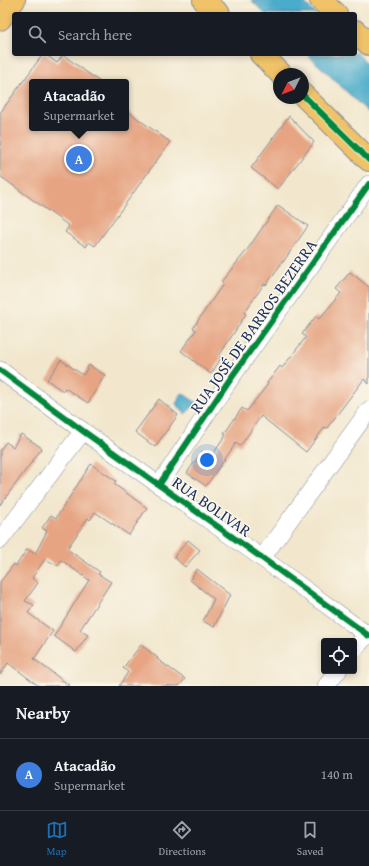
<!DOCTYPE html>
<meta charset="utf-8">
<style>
body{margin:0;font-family:"Gentium Book Plus",serif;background:#242831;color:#f1f3f6}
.controls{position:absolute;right:12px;bottom:12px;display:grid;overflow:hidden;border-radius:4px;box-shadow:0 2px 6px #0003}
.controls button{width:36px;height:36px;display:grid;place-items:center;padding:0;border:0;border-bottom:1px solid #363941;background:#171b24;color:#f1f3f6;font:20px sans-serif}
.compass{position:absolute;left:273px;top:68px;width:36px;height:36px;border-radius:50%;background:#171b24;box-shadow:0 2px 6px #0003;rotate:228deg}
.you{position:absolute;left:207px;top:460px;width:14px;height:14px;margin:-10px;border:3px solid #fff;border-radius:50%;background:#1a73e8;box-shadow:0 0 0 6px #1a73e833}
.badge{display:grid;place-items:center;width:26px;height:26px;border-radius:50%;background:#1f6fb2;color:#fff;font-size:13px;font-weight:700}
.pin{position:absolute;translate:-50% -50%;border:2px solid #fff;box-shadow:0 1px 4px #0006}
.popup{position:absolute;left:29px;top:79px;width:100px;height:52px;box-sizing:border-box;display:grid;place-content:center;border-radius:4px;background:#171b24;filter:drop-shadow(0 1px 3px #0005);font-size:13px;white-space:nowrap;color:#9ea1a6}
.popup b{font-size:15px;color:#f1f3f6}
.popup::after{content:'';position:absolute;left:50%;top:100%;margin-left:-8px;border:8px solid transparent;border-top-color:#171b24}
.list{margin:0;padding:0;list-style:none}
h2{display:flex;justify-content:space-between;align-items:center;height:52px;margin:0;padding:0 16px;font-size:17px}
h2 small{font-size:13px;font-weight:400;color:#9ea1a6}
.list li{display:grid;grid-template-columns:26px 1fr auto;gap:12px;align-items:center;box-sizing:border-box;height:72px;padding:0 16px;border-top:1px solid #363941}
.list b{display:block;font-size:15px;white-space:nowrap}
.list p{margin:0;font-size:13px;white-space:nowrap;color:#9ea1a6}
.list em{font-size:13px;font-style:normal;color:#9ea1a6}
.icon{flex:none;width:22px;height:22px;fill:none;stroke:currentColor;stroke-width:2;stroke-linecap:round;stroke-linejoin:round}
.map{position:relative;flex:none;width:369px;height:686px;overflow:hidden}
.search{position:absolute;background:#171b24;box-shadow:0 2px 6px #0003;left:12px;right:12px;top:12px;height:44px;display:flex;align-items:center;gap:10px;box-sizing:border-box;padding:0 14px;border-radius:4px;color:#9ea1a6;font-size:15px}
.sheet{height:124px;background:#171b24}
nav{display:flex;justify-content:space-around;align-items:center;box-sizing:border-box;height:56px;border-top:1px solid #363941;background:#171b24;font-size:11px;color:#9ea1a6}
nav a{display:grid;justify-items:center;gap:2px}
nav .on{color:#1f6fb2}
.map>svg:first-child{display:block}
.water{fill:#4babca;stroke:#336d94}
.building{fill:#e6a482}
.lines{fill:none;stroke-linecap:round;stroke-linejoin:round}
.minor-casing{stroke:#868b96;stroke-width:18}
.primary-casing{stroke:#868b96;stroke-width:24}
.minor{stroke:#fff;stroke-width:17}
.primary{stroke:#f0c369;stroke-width:22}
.cycleway-casing{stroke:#fbf7ec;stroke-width:8}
.cycleway{stroke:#00873e;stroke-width:6}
.labels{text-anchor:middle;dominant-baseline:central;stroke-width:3;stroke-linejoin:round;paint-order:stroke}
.street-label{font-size:16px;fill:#1b2f5e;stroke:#fbf7ec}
</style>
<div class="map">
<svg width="369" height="686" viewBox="0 0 369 686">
<rect width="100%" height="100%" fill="#fbf7ec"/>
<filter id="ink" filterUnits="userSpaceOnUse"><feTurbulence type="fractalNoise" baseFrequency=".025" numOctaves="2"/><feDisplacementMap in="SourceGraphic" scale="8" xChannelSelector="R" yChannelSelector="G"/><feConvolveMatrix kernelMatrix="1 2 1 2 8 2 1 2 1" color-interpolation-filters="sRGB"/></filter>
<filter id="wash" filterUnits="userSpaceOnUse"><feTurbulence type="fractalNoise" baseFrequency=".012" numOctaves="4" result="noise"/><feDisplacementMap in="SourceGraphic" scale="16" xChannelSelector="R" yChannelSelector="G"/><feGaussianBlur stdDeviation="0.9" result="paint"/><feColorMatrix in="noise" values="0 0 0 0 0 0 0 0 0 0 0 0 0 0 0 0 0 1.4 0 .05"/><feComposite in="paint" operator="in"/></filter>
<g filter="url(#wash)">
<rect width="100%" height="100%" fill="#f2e7cd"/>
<g class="water">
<polygon points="251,0 302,0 316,14 265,14"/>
<polygon points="355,51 369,65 369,113 307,54 355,54"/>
<polygon points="182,393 197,403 185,414 176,404"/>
</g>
<g id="blocks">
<g class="building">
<polygon points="43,54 45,54 57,63 63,55 100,82 32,82 32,128 126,128 126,110 170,142 95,246 89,242 86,247 65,232 69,226 0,176 0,113"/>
<polygon points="289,116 314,142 278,189 251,168"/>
<polygon points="278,205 308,226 283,262 283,261 266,285 264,284 244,313 246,314 219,356 221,358 211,374 181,351 196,330 193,328 223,284 221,282 247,250"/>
<polygon points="350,272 369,287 369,384 364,379 327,428 325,427 306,452 261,416 240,446 236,443 206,486 187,473 202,451 211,457 226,435 224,434 242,408 247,411 268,384 267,383 280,366 282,368 306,337 302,334 316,316 319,319 341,293 336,289"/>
<polygon points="61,360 83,375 89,365 105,375 88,403 65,388 63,391 47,380"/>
<polygon points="159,399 178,415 155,447 135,432"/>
<polygon points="21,434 42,448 0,505 0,450 6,442 13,447"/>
<polygon points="91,464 116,481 114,484 147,508 129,535 95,512 90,520 88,518 67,549 100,572 98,574 111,582 80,630 88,635 76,652 54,636 89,580 61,560 58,566 45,559 32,578 38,583 25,601 34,605 28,613 53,631 34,659 70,686 39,686 8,663 0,675 0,582 14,564 16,566 27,549 35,554 47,531 42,528 51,515 56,518"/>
<polygon points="188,540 200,550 185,567 174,557"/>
<polygon points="197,569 230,595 214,627 203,621 214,599 190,580"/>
<polygon points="141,645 158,658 157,659 185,679 179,686 119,686 128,672 123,668"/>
</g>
</g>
</g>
<g filter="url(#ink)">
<use href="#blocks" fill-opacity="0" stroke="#868b96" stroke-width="1"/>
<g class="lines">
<defs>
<g id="minor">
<polyline points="0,370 83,431 262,558 369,636"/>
<polyline points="159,485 228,382 369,184"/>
<polyline points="0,540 83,431"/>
<polyline points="262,558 369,410"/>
<polyline points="354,650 369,632"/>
<polyline points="326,686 338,671"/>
</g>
<g id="primary">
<polyline points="204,0 219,14"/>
<polyline points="321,0 336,14"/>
<polyline points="0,19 14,0"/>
<polyline points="355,31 369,44"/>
<polyline points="261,54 281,74"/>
<polyline points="303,95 369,160"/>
</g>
</defs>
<use href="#minor" class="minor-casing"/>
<use href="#primary" class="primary-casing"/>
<use href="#minor" class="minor"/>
<use href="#primary" class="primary"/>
<defs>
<g id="cycleway">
<polyline points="303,95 369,160"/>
<polyline points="0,370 83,431 262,558 369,636"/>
<polyline points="159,485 228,382 369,184"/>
</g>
</defs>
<use href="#cycleway" class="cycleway-casing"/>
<use href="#cycleway" class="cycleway"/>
</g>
</g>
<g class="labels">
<g class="street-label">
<text transform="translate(253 326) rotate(-55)">RUA JOSÉ DE BARROS BEZERRA</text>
<text transform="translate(212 506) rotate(35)">RUA BOLIVAR</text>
</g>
</g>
</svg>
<div class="controls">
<button><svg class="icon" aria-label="locate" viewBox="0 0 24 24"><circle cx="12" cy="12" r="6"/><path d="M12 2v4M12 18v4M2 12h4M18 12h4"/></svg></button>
</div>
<svg class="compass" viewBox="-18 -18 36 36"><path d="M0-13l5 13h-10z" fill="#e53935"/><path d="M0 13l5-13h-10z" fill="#9ea1a6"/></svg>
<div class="you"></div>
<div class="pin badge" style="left:79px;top:159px;background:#3f7fe0">A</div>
<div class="popup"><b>Atacadão</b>Supermarket</div>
<div class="search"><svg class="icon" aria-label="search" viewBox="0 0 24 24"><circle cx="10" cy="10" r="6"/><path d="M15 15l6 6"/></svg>Search here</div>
</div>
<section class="sheet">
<h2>Nearby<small></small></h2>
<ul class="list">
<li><span class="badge" style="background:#3f7fe0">A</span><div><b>Atacadão</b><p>Supermarket</p></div><em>140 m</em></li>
</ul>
</section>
<nav>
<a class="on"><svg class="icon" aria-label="map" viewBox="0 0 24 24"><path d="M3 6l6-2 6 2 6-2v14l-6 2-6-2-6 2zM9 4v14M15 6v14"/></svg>Map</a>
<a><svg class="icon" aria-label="directions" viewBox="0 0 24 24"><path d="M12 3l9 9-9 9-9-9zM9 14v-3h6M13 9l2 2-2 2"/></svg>Directions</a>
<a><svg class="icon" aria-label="saved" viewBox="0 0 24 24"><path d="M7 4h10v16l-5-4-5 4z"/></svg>Saved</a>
</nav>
